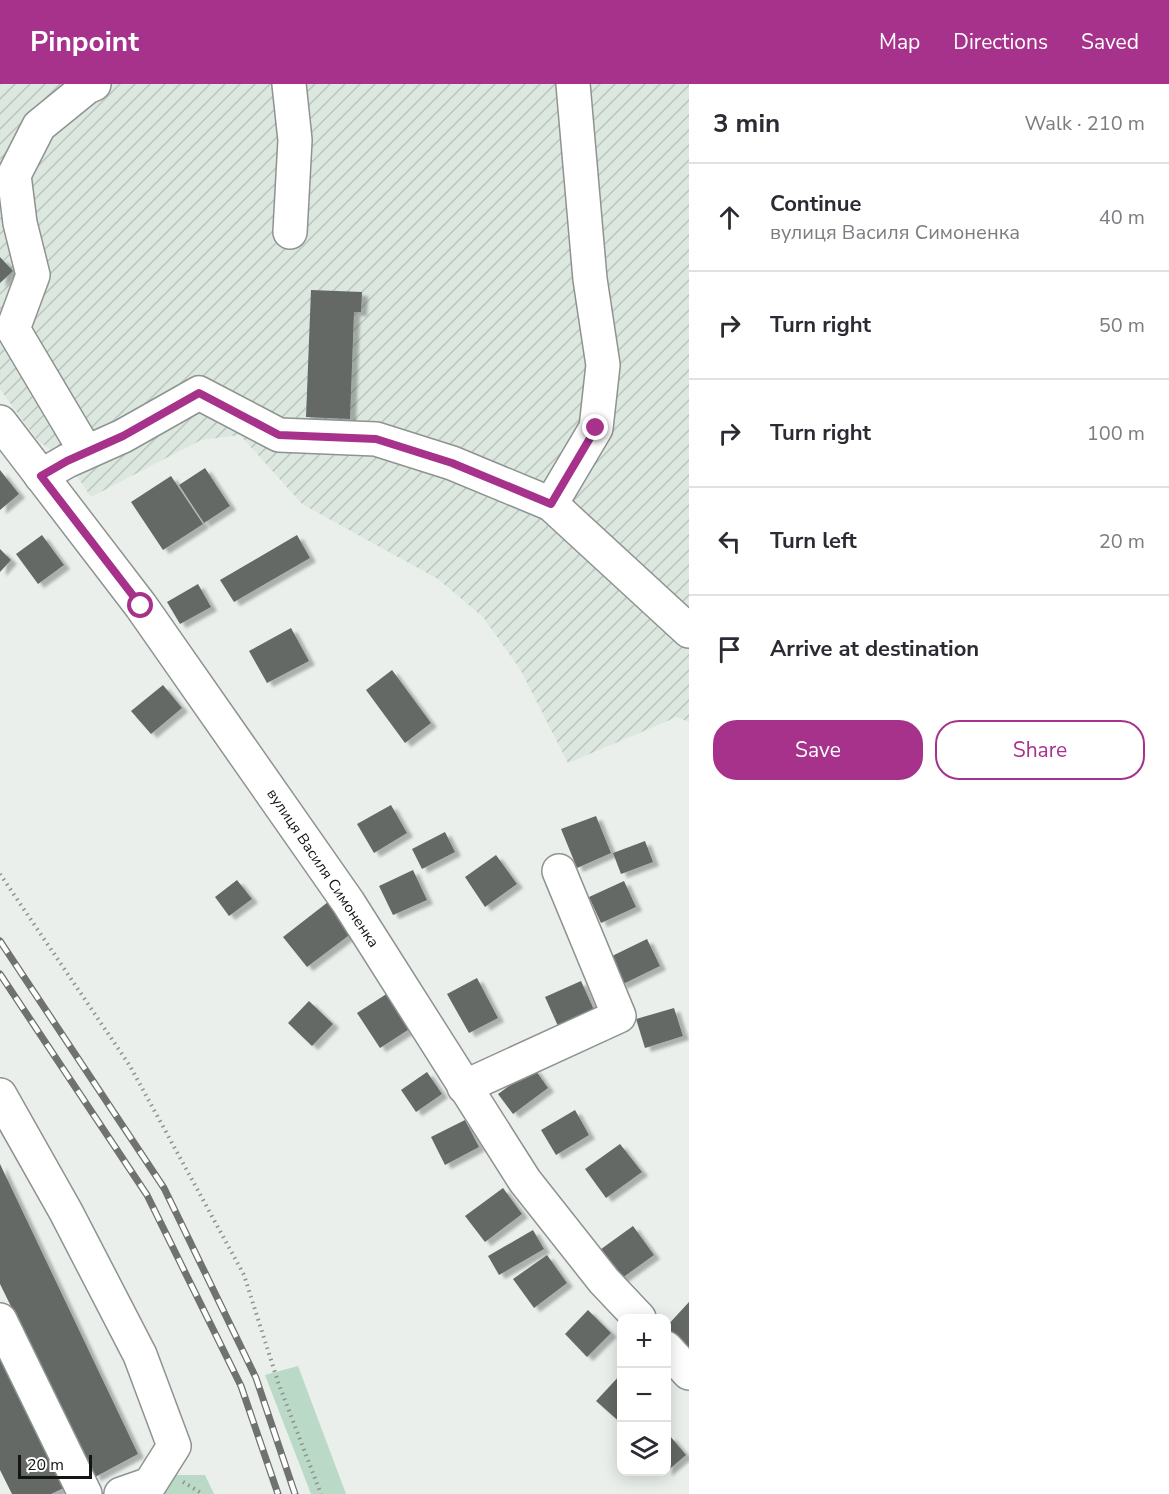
<!DOCTYPE html>
<meta charset="utf-8">
<style>
body{margin:0;font-family:"Nunito Sans",sans-serif;background:#f2f2f3;color:#2b2b33}
.controls{position:absolute;right:18px;bottom:18px;display:grid;overflow:hidden;border-radius:12px;box-shadow:0 3px 15px #0003}
.controls button{width:54px;height:54px;display:grid;place-items:center;padding:0;border:0;border-bottom:2px solid #e1e1e2;background:#fff;color:#2b2b33;font:30px sans-serif}
.scale{position:absolute;left:18px;bottom:15px;width:74px;box-sizing:border-box;padding-left:6px;border:3px solid #131513;border-top:0;font-size:16px;line-height:21px;white-space:nowrap;color:#131513;-webkit-text-stroke:4px #fff;paint-order:stroke}
.stop{position:absolute;width:18px;height:18px;margin:-14px;border:4px solid #a6328c;border-radius:50%;background:#fff}
.stop.end{background:#a6328c;border-color:#fff;box-shadow:0 2px 6px #0008}
.list{margin:0;padding:0;list-style:none}
h2{display:flex;justify-content:space-between;align-items:center;height:78px;margin:0;padding:0 24px;font-size:26px}
h2 small{font-size:20px;font-weight:400;color:#7c7c81}
.list li{display:grid;grid-template-columns:39px 1fr auto;gap:18px;align-items:center;box-sizing:border-box;height:108px;padding:0 24px;border-top:2px solid #e1e1e2}
.list b{display:block;font-size:22px;white-space:nowrap}
.list p{margin:0;font-size:20px;white-space:nowrap;color:#7c7c81}
.list em{font-size:20px;font-style:normal;color:#7c7c81}
.actions{display:flex;gap:12px;padding:18px 24px}
.actions a{flex:1;padding:14px 0;border:2px solid #a6328c;border-radius:24px;text-align:center;font-size:21px;color:#a6328c}
.actions .main{background:#a6328c;color:#fff}
.icon{flex:none;width:33px;height:33px;fill:none;stroke:currentColor;stroke-width:2;stroke-linecap:round;stroke-linejoin:round}
.map{position:relative;flex:none;width:689px;height:1410px;overflow:hidden}
header{display:flex;align-items:center;gap:36px;box-sizing:border-box;height:84px;padding:0 30px;background:#a6328c;color:#fff}
header strong{font-size:28px}
nav{display:flex;gap:33px;margin-inline-start:auto;font-size:21px}
main{display:flex}
aside{flex:1;background:#fff}
.map>svg:first-child{display:block}
.industrial{fill:url(#industrial-furrows)}
.grass{fill:#bad9c6}
.building{fill:#656966;filter:url(#shadow)}
.lines{fill:none;stroke-linecap:round;stroke-linejoin:round}
.minor-casing{stroke:#8e9390;stroke-width:36}
.path{stroke:#8e928f;stroke-width:4;stroke-dasharray:1.5 4.5;stroke-linecap:butt}
.minor{stroke:#fff;stroke-width:33}
.rail-casing{stroke:#6f726f;stroke-width:7}
.rail{stroke:#fff;stroke-width:4.5;stroke-dasharray:14;stroke-linecap:butt}
.route{stroke:#a6328c;stroke-width:8}
.labels{text-anchor:middle;dominant-baseline:central;stroke-width:4.5;stroke-linejoin:round;paint-order:stroke}
.street-label{font-size:15px;fill:#131513;stroke:#fff}
</style>
<header>
<strong>Pinpoint</strong>
<nav><a>Map</a><a>Directions</a><a>Saved</a></nav>
</header>
<main>
<div class="map">
<svg width="689" height="1410" viewBox="0 0 689 1410">
<defs>
<pattern id="industrial-furrows" width="10" height="10" patternUnits="userSpaceOnUse" patternTransform="scale(1.5)"><rect width="10" height="10" fill="#dbe7df"/><path d="M-1 1l2-2M0 10L10 0M9 11l2-2" fill="none" stroke="#bbc5be"/></pattern>
<filter id="shadow"><feDropShadow dx="6" dy="4" stdDeviation="1.5" flood-color="#0004"/></filter>
</defs>
<rect width="100%" height="100%" fill="#eaefec"/>
<polygon class="industrial" points="0,0 689,0 689,638 677,633 568,679 520,585 483,533 438,495 302,420 240,351 201,356 91,413 67,377 38,357 0,305"/>
<g class="grass">
<polygon points="298,1282 346,1410 311,1410 265,1291"/>
<polygon points="159,1391 205,1391 214,1410 110,1410"/>
</g>
<g class="building">
<polygon points="0,173 13,187 0,199"/>
<polygon points="311,206 362,208 361,228 354,228 350,335 306,333"/>
<polygon points="205,384 230,422 204,439 179,401"/>
<polygon points="0,386 19,410 0,426"/>
<polygon points="171,392 203,440 163,466 131,418"/>
<polygon points="42,451 64,481 38,500 16,470"/>
<polygon points="297,451 310,474 234,518 220,496"/>
<polygon points="0,465 11,476 0,488"/>
<polygon points="198,500 211,523 180,540 167,518"/>
<polygon points="291,544 309,577 267,599 249,567"/>
<polygon points="392,586 431,639 405,659 366,606"/>
<polygon points="163,601 182,624 151,650 131,627"/>
<polygon points="391,721 407,749 374,769 357,740"/>
<polygon points="596,732 611,769 577,784 561,745"/>
<polygon points="445,748 455,768 422,785 412,765"/>
<polygon points="645,757 653,778 621,790 613,769"/>
<polygon points="496,771 517,800 485,823 465,793"/>
<polygon points="413,786 427,816 393,831 379,802"/>
<polygon points="237,796 252,815 229,832 215,813"/>
<polygon points="624,797 636,823 601,839 589,813"/>
<polygon points="328,818 352,849 307,883 283,853"/>
<polygon points="647,855 660,882 621,901 608,874"/>
<polygon points="477,894 498,934 469,949 447,910"/>
<polygon points="581,897 598,935 562,951 545,913"/>
<polygon points="388,909 411,944 380,964 357,929"/>
<polygon points="309,917 333,940 312,962 288,939"/>
<polygon points="674,924 683,952 645,964 636,935"/>
<polygon points="534,984 548,1004 513,1030 498,1010"/>
<polygon points="427,988 442,1010 416,1028 401,1006"/>
<polygon points="575,1026 589,1051 556,1071 541,1046"/>
<polygon points="465,1036 479,1063 445,1081 431,1053"/>
<polygon points="620,1060 642,1088 606,1114 585,1085"/>
<polygon points="0,1080 138,1370 95,1393 0,1200"/>
<polygon points="503,1104 522,1130 485,1158 465,1132"/>
<polygon points="633,1142 654,1171 618,1197 597,1168"/>
<polygon points="533,1146 544,1165 499,1191 488,1172"/>
<polygon points="547,1171 567,1199 534,1224 513,1195"/>
<polygon points="689,1218 689,1268 666,1248 666,1243"/>
<polygon points="588,1226 611,1249 587,1273 565,1250"/>
<polygon points="0,1267 68,1402 51,1410 12,1410 0,1386"/>
<polygon points="622,1289 622,1340 596,1317"/>
<polygon points="670,1352 686,1371 666,1388 666,1355"/>
</g>
<g class="lines">
<defs>
<g id="minor">
<polyline points="289,0 295,56 290,148"/>
<polyline points="0,338 141,522 348,818 525,1097 604,1197 639,1234"/>
<polyline points="86,368 13,245 33,191 20,139 14,91 39,42 87,3 94,0"/>
<polyline points="41,392 67,377 123,352 199,309 279,351 376,355 452,379 551,420 689,547"/>
<polyline points="551,420 596,344 603,281 590,195 573,0"/>
<polyline points="464,1003 619,932 559,787"/>
<polyline points="0,1011 66,1128 140,1271 174,1362 150,1400 121,1410"/>
<polyline points="0,1236 85,1410"/>
<polyline points="666,1264 689,1289"/>
</g>
</defs>
<use href="#minor" class="minor-casing"/>
<g class="path">
<polyline points="0,790 130,982 244,1191 278,1298 321,1410"/>
<polyline points="183,1398 203,1410"/>
</g>
<use href="#minor" class="minor"/>
<defs>
<g id="rail">
<polyline points="0,857 164,1104 256,1294 295,1410"/>
<polyline points="0,890 147,1111 241,1302 278,1410"/>
</g>
</defs>
<use href="#rail" class="rail-casing"/>
<use href="#rail" class="rail"/>
</g>
<g class="lines">
<polyline class="route" points="141,522 41,392 67,377 123,352 199,309 279,351 376,355 452,379 551,420 596,344"/>
</g>
<g class="labels">
<g class="street-label">
<text transform="translate(323 784) rotate(56)">вулиця Василя Симоненка</text>
</g>
</g>
</svg>
<div class="controls">
<button>+</button>
<button>−</button>
<button><svg class="icon" aria-label="layers" viewBox="0 0 24 24"><path d="M12 4l9 5-9 5-9-5zM3 14l9 5 9-5"/></svg></button>
</div>
<div class="scale">20 m</div>
<div class="stop" style="left:141px;top:522px"></div>
<div class="stop end" style="left:596px;top:344px"></div>
</div>
<aside>
<h2>3 min<small>Walk · 210 m</small></h2>
<ul class="list">
<li><svg class="icon" aria-label="ahead" viewBox="0 0 24 24"><path d="M12 20V5M6 11l6-6 6 6"/></svg><div><b>Continue</b><p>вулиця Василя Симоненка</p></div><em>40 m</em></li>
<li><svg class="icon" aria-label="right" viewBox="0 0 24 24"><path d="M7 20v-9h11M14 6l5 5-5 5"/></svg><div><b>Turn right</b></div><em>50 m</em></li>
<li><svg class="icon" aria-label="right" viewBox="0 0 24 24"><path d="M7 20v-9h11M14 6l5 5-5 5"/></svg><div><b>Turn right</b></div><em>100 m</em></li>
<li><svg class="icon" aria-label="left" viewBox="0 0 24 24"><path d="M17 20v-9H6M10 6l-5 5 5 5"/></svg><div><b>Turn left</b></div><em>20 m</em></li>
<li><svg class="icon" aria-label="arrive" viewBox="0 0 24 24"><path d="M6 21V4h12l-3 4 3 4H6"/></svg><div><b>Arrive at destination</b></div></li>
</ul>
<div class="actions"><a class="main">Save</a><a>Share</a></div>
</aside>
</main>
